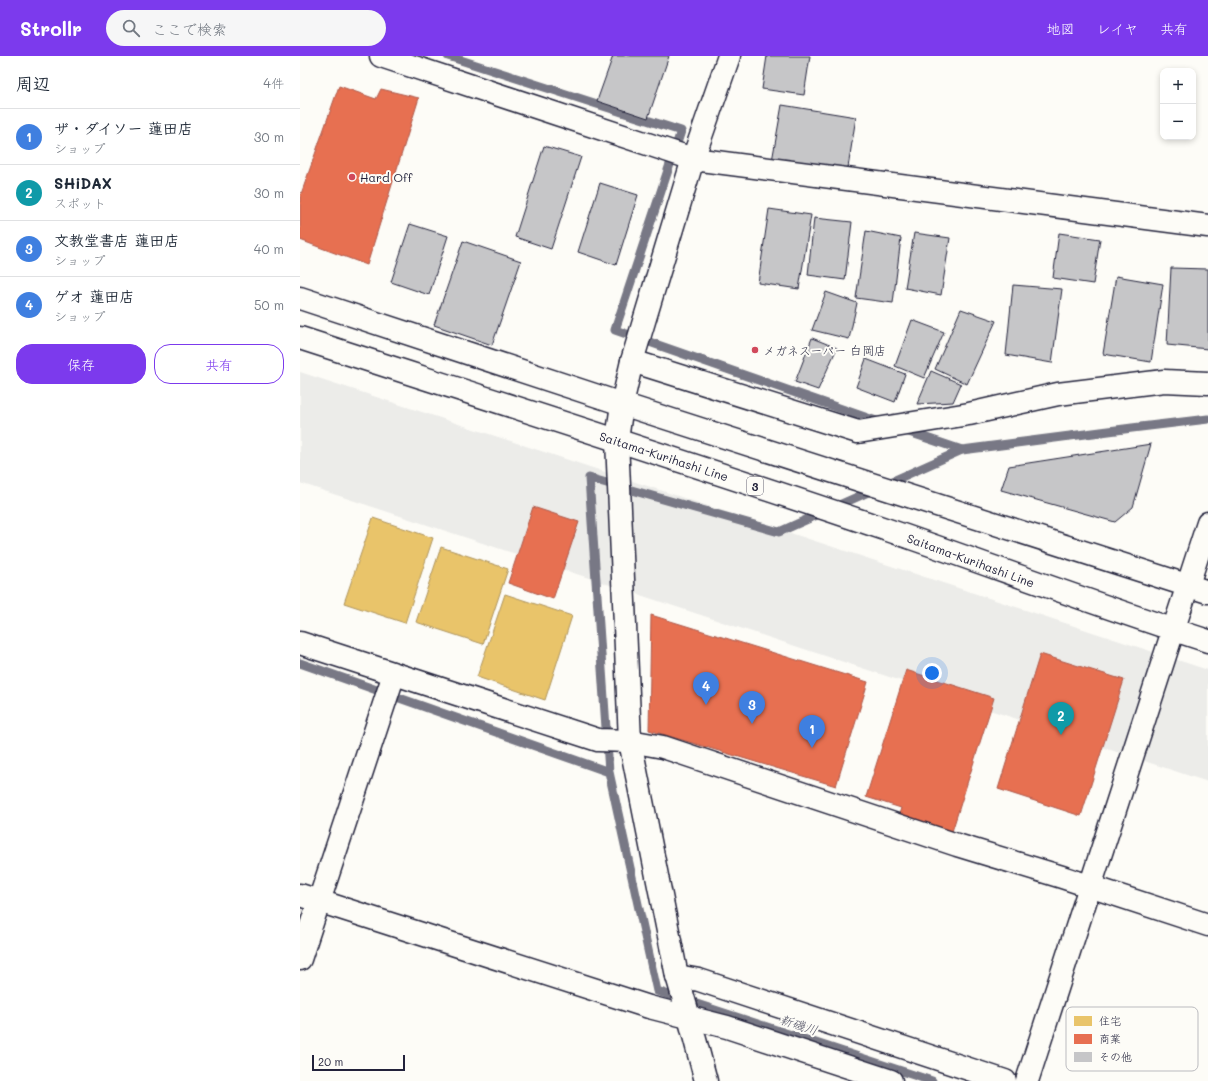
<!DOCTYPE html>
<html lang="ja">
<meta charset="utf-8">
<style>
body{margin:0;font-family:Mali,"Klee One",sans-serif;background:#f6f6f7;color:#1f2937}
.controls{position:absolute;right:12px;top:12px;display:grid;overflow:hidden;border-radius:8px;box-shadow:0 2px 6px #0003}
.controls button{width:36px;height:36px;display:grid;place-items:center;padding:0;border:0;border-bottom:1px solid #e0e1e3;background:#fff;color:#1f2937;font:20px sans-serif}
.scale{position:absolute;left:12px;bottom:10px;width:93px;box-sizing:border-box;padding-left:4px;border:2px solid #22223b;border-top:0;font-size:11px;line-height:14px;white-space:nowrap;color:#22223b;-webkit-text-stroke:3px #fdfcf7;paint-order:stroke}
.you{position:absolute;left:632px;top:617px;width:14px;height:14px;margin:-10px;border:3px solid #fff;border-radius:50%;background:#1a73e8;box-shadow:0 0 0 6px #1a73e833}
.badge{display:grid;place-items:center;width:26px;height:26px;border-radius:50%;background:#7c3aed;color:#fff;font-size:13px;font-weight:700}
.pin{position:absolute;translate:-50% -33px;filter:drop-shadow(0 1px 2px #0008)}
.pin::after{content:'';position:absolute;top:21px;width:14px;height:12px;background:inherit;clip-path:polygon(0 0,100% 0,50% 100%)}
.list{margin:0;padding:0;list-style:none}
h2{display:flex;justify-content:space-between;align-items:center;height:52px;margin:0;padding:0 16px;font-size:17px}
h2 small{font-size:13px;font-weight:400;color:#747a83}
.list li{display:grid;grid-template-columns:26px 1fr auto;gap:12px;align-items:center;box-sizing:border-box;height:56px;padding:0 16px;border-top:1px solid #e0e1e3}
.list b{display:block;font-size:15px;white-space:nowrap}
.list p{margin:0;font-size:13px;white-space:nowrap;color:#747a83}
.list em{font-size:13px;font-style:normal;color:#747a83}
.actions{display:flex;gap:8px;padding:12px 16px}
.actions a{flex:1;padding:9px 0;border:1px solid #7c3aed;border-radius:16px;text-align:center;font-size:14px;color:#7c3aed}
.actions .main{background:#7c3aed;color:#fff}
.icon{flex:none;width:22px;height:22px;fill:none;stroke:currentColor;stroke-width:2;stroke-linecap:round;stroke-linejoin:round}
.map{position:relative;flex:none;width:908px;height:1025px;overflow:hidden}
header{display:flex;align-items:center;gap:24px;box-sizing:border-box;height:56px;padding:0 20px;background:#7c3aed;color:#fff}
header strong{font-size:19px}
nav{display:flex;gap:22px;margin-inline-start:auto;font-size:14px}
.search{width:280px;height:36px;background:#f6f6f7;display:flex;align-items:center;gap:10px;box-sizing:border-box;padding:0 14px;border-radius:22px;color:#747a83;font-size:15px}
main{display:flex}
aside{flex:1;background:#fff}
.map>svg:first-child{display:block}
.built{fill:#ecece9}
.homes{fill:#e9c46a;stroke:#ad935c}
.shops{fill:#e76f51;stroke:#ac584a}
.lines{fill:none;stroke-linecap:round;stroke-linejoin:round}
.stream{stroke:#787885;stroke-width:9}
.building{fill:#c6c6c8;stroke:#22223b}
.minor-casing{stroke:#22223b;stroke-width:25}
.major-casing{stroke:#22223b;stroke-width:25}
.minor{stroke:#fdfcf7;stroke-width:22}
.major{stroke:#fdfcf7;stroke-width:22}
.poi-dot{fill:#d1495b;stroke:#fdfcf7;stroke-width:1.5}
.labels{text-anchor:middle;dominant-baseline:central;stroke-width:4;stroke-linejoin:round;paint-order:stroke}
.shield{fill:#fdfcf7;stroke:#646373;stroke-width:1}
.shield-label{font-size:11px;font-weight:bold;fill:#22223b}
.poi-label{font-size:12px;fill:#22223b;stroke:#fdfcf7;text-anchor:start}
.street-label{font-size:12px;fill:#22223b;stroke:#fdfcf7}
.water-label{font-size:13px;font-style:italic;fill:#545466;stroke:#fdfcf7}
.key{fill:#fdfcf7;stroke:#bbbbbf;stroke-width:1}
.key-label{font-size:11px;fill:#22223b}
</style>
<header>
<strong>Strollr</strong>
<div class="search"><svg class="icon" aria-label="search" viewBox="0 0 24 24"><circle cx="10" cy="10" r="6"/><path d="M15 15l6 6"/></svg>ここで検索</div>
<nav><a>地図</a><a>レイヤ</a><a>共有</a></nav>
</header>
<main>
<aside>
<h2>周辺<small>4件</small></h2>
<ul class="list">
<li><span class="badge" style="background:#3f7fe0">1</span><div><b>ザ・ダイソー 蓮田店</b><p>ショップ</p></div><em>30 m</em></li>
<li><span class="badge" style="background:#0f9aa8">2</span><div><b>SHiDAX</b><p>スポット</p></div><em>30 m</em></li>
<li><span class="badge" style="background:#3f7fe0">3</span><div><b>文教堂書店 蓮田店</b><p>ショップ</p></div><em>40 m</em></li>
<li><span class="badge" style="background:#3f7fe0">4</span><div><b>ゲオ 蓮田店</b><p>ショップ</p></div><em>50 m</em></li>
</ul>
<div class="actions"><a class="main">保存</a><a>共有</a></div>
</aside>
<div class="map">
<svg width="908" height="1025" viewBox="0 0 908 1025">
<rect width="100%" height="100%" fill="#fdfcf7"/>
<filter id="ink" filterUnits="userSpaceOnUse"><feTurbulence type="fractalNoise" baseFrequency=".025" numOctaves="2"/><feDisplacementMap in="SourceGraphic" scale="8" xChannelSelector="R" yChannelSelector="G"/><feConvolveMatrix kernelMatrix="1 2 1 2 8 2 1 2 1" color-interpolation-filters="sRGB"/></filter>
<g filter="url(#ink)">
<polygon class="built" points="0,316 908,614 908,726 0,427"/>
<g class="homes">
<polygon points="73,462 133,482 105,567 44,547"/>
<polygon points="141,491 208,513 183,588 116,566"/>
<polygon points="205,538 272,560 245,644 177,621"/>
</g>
<g class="shops">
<polygon points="39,30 76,43 81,33 119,42 67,209 0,184 0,141"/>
<polygon points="233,451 279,466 253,543 208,527"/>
<polygon points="351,559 568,626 536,730 349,674"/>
<polygon points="740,598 824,624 781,760 698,733"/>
<polygon points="606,614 694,642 649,785 596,768 601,752 566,741"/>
</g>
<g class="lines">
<g class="stream">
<polyline points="148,0 381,75 315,274 582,367"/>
<polyline points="603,374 662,394"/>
<polyline points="0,607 309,716 357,935 632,1025"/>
<polyline points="309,716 289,422 479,476 662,394 832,372 908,363"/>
</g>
</g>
<g class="building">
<polygon points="313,0 369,0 348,62 297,45"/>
<polygon points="467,0 510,0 504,39 462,33"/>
<polygon points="482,49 556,61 547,118 472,105"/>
<polygon points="244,90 281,101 251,193 215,181"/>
<polygon points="300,127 338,139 316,209 278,196"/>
<polygon points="469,153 511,159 499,233 458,227"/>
<polygon points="514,162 552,166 545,224 508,219"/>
<polygon points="110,168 148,180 129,239 91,226"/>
<polygon points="566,175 601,182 593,247 556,242"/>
<polygon points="614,177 650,182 641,239 605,232"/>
<polygon points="759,177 800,183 793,228 753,222"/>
<polygon points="163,185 221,205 192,289 134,269"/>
<polygon points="871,212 908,213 908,293 867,289"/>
<polygon points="816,220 863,228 851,306 803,298"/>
<polygon points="713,229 762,233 752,307 706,299"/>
<polygon points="526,236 557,247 549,283 512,274"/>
<polygon points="661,253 696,265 667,328 635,313"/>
<polygon points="612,264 644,276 624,322 595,310"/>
<polygon points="512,282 537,292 518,334 495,326"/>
<polygon points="566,303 605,318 595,346 556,331"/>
<polygon points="631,315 661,328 653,346 617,348"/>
<polygon points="851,388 833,451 815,466 701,434 709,410"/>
</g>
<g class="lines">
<defs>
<g id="minor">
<polyline points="81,0 393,103 908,170"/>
<polyline points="332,305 558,376 669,358 758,338 864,325 908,327"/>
<polyline points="0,587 298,684 330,685 363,691 657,789 762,821 908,869"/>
<polyline points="0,839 349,951 427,971 591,1025"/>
<polyline points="0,903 94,618"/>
<polyline points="377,920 399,924 705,1025"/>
<polyline points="406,1025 389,961 377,920 330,685 317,384 322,348 332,305 393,103 429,0"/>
<polyline points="727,1025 908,467"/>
</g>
<g id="major">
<polyline points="0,242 322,348 908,536"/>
<path d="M0,282C195,345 391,407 585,473C693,510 799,550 908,585"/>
</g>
</defs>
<use href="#minor" class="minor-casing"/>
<use href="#major" class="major-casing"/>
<use href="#minor" class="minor"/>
<use href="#major" class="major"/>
</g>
</g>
<g class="poi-dot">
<circle cx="52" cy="121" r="4"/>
<circle cx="455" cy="294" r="4"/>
</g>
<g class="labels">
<rect class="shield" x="447" y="421" width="16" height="18" rx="3"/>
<g class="shield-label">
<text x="455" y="430">3</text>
</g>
<g class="poi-label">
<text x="60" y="121">Hard Off</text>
<text x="463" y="294">メガネスーパー 白岡店</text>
</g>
<g class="street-label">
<text transform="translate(364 400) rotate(18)">Saitama-Kurihashi Line</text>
<text transform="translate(671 504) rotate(20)">Saitama-Kurihashi Line</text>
</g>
<g class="water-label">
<text transform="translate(499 968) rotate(18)">新磯川</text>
</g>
</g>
<rect x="766" y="951" width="132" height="64" rx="6" class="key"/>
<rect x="774" y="960" width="18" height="10" fill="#e9c46a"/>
<rect x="774" y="978" width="18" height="10" fill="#e76f51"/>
<rect x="774" y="996" width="18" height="10" fill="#c6c6c8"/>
<g class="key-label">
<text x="799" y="969">住宅</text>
<text x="799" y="987">商業</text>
<text x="799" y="1005">その他</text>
</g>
</svg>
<div class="controls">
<button>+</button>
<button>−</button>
</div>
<div class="scale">20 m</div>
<div class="you"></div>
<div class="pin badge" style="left:512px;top:692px;background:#3f7fe0">1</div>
<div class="pin badge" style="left:761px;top:679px;background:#0f9aa8">2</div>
<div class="pin badge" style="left:452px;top:668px;background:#3f7fe0">3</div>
<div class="pin badge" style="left:406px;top:649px;background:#3f7fe0">4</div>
</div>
</main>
